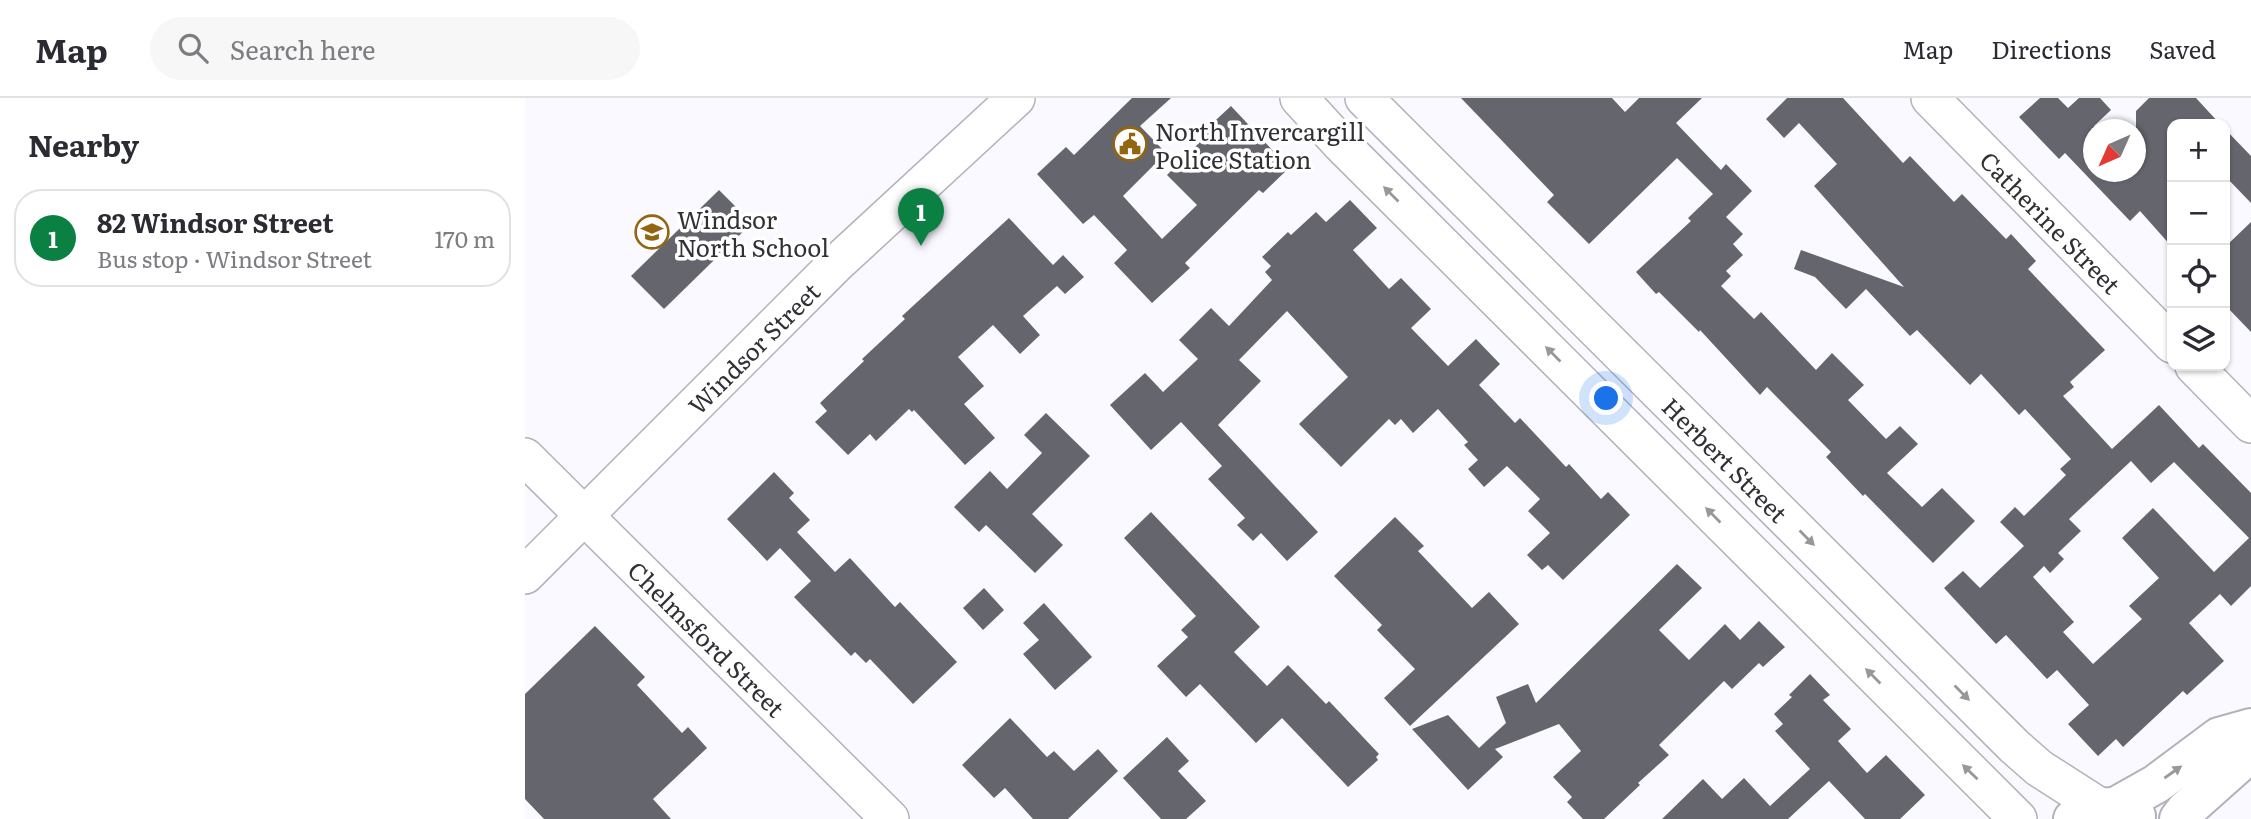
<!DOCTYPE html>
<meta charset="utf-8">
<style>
body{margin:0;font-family:Literata,serif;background:#f7f7f7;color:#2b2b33}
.controls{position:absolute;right:21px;top:21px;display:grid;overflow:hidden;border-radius:14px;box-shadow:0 2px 5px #0004}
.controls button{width:63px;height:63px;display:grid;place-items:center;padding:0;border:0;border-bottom:2px solid #e1e1e2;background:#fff;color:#2b2b33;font:35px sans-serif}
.compass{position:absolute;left:1558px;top:21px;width:63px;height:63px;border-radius:50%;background:#fff;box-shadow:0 2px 5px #0004;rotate:225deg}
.you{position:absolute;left:1082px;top:301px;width:24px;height:24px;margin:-18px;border:5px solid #fff;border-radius:50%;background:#1a73e8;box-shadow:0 0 0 10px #1a73e833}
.badge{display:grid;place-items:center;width:46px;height:46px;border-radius:50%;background:#0b8043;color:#fff;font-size:23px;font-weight:700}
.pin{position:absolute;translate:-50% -58px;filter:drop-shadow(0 2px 4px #0008)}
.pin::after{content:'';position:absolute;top:37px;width:24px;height:21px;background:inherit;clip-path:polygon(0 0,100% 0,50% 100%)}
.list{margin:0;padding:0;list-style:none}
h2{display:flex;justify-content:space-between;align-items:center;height:91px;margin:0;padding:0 28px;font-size:30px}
h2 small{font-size:23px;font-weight:400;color:#7c7c81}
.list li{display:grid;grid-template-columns:46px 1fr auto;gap:21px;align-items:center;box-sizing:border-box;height:98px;margin:0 14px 14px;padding:0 14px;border:2px solid #e1e1e2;border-radius:28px}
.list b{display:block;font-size:26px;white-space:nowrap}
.list p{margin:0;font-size:23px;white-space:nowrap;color:#7c7c81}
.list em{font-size:23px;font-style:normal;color:#7c7c81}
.icon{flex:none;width:38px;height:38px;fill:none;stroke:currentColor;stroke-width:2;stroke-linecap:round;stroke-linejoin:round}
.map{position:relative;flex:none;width:1726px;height:721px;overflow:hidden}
header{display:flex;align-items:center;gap:42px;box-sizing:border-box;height:98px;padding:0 35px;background:#fff;border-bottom:2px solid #e1e1e2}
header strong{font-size:33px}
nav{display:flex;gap:38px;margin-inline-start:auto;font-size:24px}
.search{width:490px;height:63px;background:#f7f7f7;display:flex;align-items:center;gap:18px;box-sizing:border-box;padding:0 24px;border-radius:38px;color:#7c7c81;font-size:26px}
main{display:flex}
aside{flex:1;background:#fff}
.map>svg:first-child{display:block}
.building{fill:#65656d;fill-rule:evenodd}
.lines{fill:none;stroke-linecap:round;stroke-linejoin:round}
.minor-casing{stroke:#b2b2bb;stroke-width:40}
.major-casing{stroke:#b2b2bb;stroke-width:42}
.minor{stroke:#fff;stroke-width:37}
.major{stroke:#fff;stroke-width:38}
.oneway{fill:#98989a}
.labels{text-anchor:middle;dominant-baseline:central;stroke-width:7;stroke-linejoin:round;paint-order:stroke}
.poi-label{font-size:24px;fill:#313034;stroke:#fff;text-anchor:start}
.street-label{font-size:24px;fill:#313034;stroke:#fff}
</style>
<header>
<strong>Map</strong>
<div class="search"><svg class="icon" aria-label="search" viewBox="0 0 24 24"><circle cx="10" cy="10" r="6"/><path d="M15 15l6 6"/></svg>Search here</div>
<nav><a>Map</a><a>Directions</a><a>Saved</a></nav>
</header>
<main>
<aside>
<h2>Nearby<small></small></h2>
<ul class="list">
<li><span class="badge">1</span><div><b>82 Windsor Street</b><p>Bus stop · Windsor Street</p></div><em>170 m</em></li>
</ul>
</aside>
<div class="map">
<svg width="1726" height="721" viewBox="0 0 1726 721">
<rect width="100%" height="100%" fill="#f9f9ff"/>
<g class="building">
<polygon points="607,0 646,0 615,28 641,55 598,98 637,141 672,107 642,77 682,37 679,33 706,8 764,70 738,95 734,92 660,165 665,170 627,205 589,165 602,152 569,117 558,126 512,76 541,49 549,57"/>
<polygon points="936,0 1087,0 1100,14 1114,0 1177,0 1151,25 1196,72 1201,66 1227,93 1201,119 1218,136 1208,146 1218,157 1201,173 1206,178 1196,188 1229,221 1236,214 1291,272 1307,255 1339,287 1323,302 1361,341 1375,328 1393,346 1362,375 1397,409 1417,390 1450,423 1408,465 1340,396 1338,398 1301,359 1306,354 1242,289 1235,297 1175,232 1174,234 1134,194 1131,196 1111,174 1166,123 1163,120 1188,96 1152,60 1064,146 1022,104 1029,97"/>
<path d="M1262,0H1318L1378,65L1385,58L1429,104L1437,96L1481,141L1486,136L1511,163L1503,171L1580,252L1545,284L1549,289L1538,298L1587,351L1634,307L1674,350L1678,346L1726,395V488L1706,508L1695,496L1664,525L1699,563L1662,597L1658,593L1598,649L1591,641L1573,658L1543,626L1564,607L1532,572L1522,581L1481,537L1471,546L1419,490L1438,473L1455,490L1499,448L1475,424L1490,409L1499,418L1541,377L1535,371L1546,361L1500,311L1494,317L1456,276L1445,287L1392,232L1385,238L1341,191L1321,211L1290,179L1269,171L1276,152L1379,189L1289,88L1312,66L1274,25L1259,40L1241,21ZM1606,363L1626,385L1649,364L1724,440L1689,474L1628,410L1597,440L1634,480L1604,508L1617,521L1568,566L1538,534L1549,524L1508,479L1519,468L1525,475L1539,461L1533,455L1556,433L1544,421Z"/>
<polygon points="1515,0 1533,0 1543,10 1554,0 1575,0 1586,12 1569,28 1569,74 1611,74 1611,13 1624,0 1671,0 1695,26 1647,26 1647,149 1615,113 1605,123 1540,55 1534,61 1494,19"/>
<polygon points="1700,31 1726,58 1726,105 1700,78"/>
<polygon points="194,92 227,125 139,211 106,178"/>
<polygon points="825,102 852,130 828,152 864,191 876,180 906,211 886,230 923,268 951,241 975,266 954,287 990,325 995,320 1041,369 1044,366 1076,401 1083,394 1105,417 1038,482 1023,467 1017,472 1002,457 1025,435 1003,413 1015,401 982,368 959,389 943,371 953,362 939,347 943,344 913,311 888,335 876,321 870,327 864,321 816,369 774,326 823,279 762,213 714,262 736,283 693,327 793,434 762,463 736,435 728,443 712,427 720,420 683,381 697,368 656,324 626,352 585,307 620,275 638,294 673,261 654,242 686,210 704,228 747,182 740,174 746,168 737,159 763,134 766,137 791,114 801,124"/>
<polygon points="484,120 528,167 538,157 559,179 540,196 532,188 498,218 515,237 495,256 468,227 433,259 459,288 439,306 470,340 440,367 389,312 387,314 384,311 351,343 345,336 323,357 290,324 302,313 295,305 339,263 337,261 380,221 377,218"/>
<polygon points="1726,124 1726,234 1700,207 1700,149"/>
<polygon points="521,315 565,358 507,416 538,447 510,475 461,427 454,434 429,409 465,373 482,391 517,355 499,337"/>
<polygon points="249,374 269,395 264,400 285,422 272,434 310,474 325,460 368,507 370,509 375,504 432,564 388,606 345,561 341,565 330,554 326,558 269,499 286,483 255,450 242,463 202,421"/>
<polygon points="626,414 735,529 709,554 742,588 763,567 801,606 804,603 854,656 851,659 853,662 823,689 757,620 731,645 675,586 661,599 632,568 663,539 656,532 671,518 599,440"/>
<polygon points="870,419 899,448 893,453 947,510 964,494 994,526 885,628 859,600 890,571 852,532 857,527 809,478"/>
<polygon points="1152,466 1177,490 1134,532 1164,562 1200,526 1215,542 1234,523 1260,549 1238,569 1234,565 1207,591 1199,583 1134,647 1144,657 1113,685 1115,687 1079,721 1058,721 1042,704 1047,699 1028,679 1056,653 1034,626 970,651 978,659 943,692 887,631 923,617 954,650 981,625 971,599 1003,586 1011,605"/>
<polygon points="459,490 479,512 458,532 438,510"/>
<polygon points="519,505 567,559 530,592 498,556 514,542 498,525"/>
<polygon points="70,528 120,579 112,587 157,635 163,629 182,650 128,701 146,721 19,721 0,701 0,596"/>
<polygon points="1285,576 1305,597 1298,602 1326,631 1313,643 1342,675 1361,657 1400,697 1375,721 1340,721 1304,683 1263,721 1137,721 1178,681 1197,701 1219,680 1245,708 1285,671 1250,633 1258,626 1249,616 1267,599 1264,597"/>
<polygon points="485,620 522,659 529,653 549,673 573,651 593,673 543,721 508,721 480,690 469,700 437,667"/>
<polygon points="642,639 664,663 653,673 681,703 661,721 636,721 598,680"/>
</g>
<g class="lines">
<defs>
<g id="minor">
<polyline points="774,0 816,46 1493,721"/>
<path id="s1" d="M839,0L1489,648L1514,670L1575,709"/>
<path id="s2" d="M1405,0L1647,246"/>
<polyline points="1669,268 1726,326"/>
<path id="s3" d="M0,359L365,721"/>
<path id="s4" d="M0,477L310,167L491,0"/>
</g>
<g id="major">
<polyline points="1590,709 1631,686 1694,639 1726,630"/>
<path d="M1548,721C1568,707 1590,705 1611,718"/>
<polyline points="1654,721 1661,712 1716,663 1726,639"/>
</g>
</defs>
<use href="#minor" class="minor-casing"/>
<use href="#major" class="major-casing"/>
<use href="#minor" class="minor"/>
<use href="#major" class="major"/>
</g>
<defs><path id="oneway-solid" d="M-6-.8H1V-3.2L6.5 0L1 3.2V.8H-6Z" transform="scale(1.75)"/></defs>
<g class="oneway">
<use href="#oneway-solid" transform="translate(866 96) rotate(-135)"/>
<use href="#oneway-solid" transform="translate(1028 256) rotate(-135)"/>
<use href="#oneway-solid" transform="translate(1188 417) rotate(-135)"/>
<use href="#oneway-solid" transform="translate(1282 440) rotate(45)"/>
<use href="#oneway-solid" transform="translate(1348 578) rotate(-135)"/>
<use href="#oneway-solid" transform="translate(1437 595) rotate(45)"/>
<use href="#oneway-solid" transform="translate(1445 674) rotate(-136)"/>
<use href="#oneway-solid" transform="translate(1648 674) rotate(-35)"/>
</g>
<defs>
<symbol id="civic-ring" viewBox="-11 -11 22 22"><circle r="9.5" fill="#fff" stroke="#926610" stroke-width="1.5"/><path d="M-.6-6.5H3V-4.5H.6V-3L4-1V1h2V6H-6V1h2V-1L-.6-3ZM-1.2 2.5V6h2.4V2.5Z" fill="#926610"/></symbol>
<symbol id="school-ring" viewBox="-11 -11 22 22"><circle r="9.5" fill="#fff" stroke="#926610" stroke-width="1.5"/><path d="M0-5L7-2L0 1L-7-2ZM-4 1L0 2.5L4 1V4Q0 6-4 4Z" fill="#926610"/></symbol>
</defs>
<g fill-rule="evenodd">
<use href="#civic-ring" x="586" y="27" width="38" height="38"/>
<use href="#school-ring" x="108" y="115" width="38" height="38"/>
</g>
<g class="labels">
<g class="poi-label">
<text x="630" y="32">North Invercargill<tspan x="630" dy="28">Police Station</tspan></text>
<text x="152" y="120">Windsor<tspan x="152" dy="28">North School</tspan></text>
</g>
<g class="street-label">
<text stroke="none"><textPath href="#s2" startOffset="173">Catherine Street</textPath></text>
<text stroke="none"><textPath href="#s4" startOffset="322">Windsor Street</textPath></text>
<text stroke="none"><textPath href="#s1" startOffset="511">Herbert Street</textPath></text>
<text stroke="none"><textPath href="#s3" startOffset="257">Chelmsford Street</textPath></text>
</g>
</g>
</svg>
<div class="controls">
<button>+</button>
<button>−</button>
<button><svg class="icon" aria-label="locate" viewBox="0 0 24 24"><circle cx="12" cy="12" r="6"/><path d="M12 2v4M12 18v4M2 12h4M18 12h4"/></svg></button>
<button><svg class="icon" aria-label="layers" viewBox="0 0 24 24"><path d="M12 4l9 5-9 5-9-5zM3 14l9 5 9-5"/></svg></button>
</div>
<svg class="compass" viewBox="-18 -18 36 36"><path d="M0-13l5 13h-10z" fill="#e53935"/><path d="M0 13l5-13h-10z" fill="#7c7c81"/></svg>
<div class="you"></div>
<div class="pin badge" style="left:396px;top:148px">1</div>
</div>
</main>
